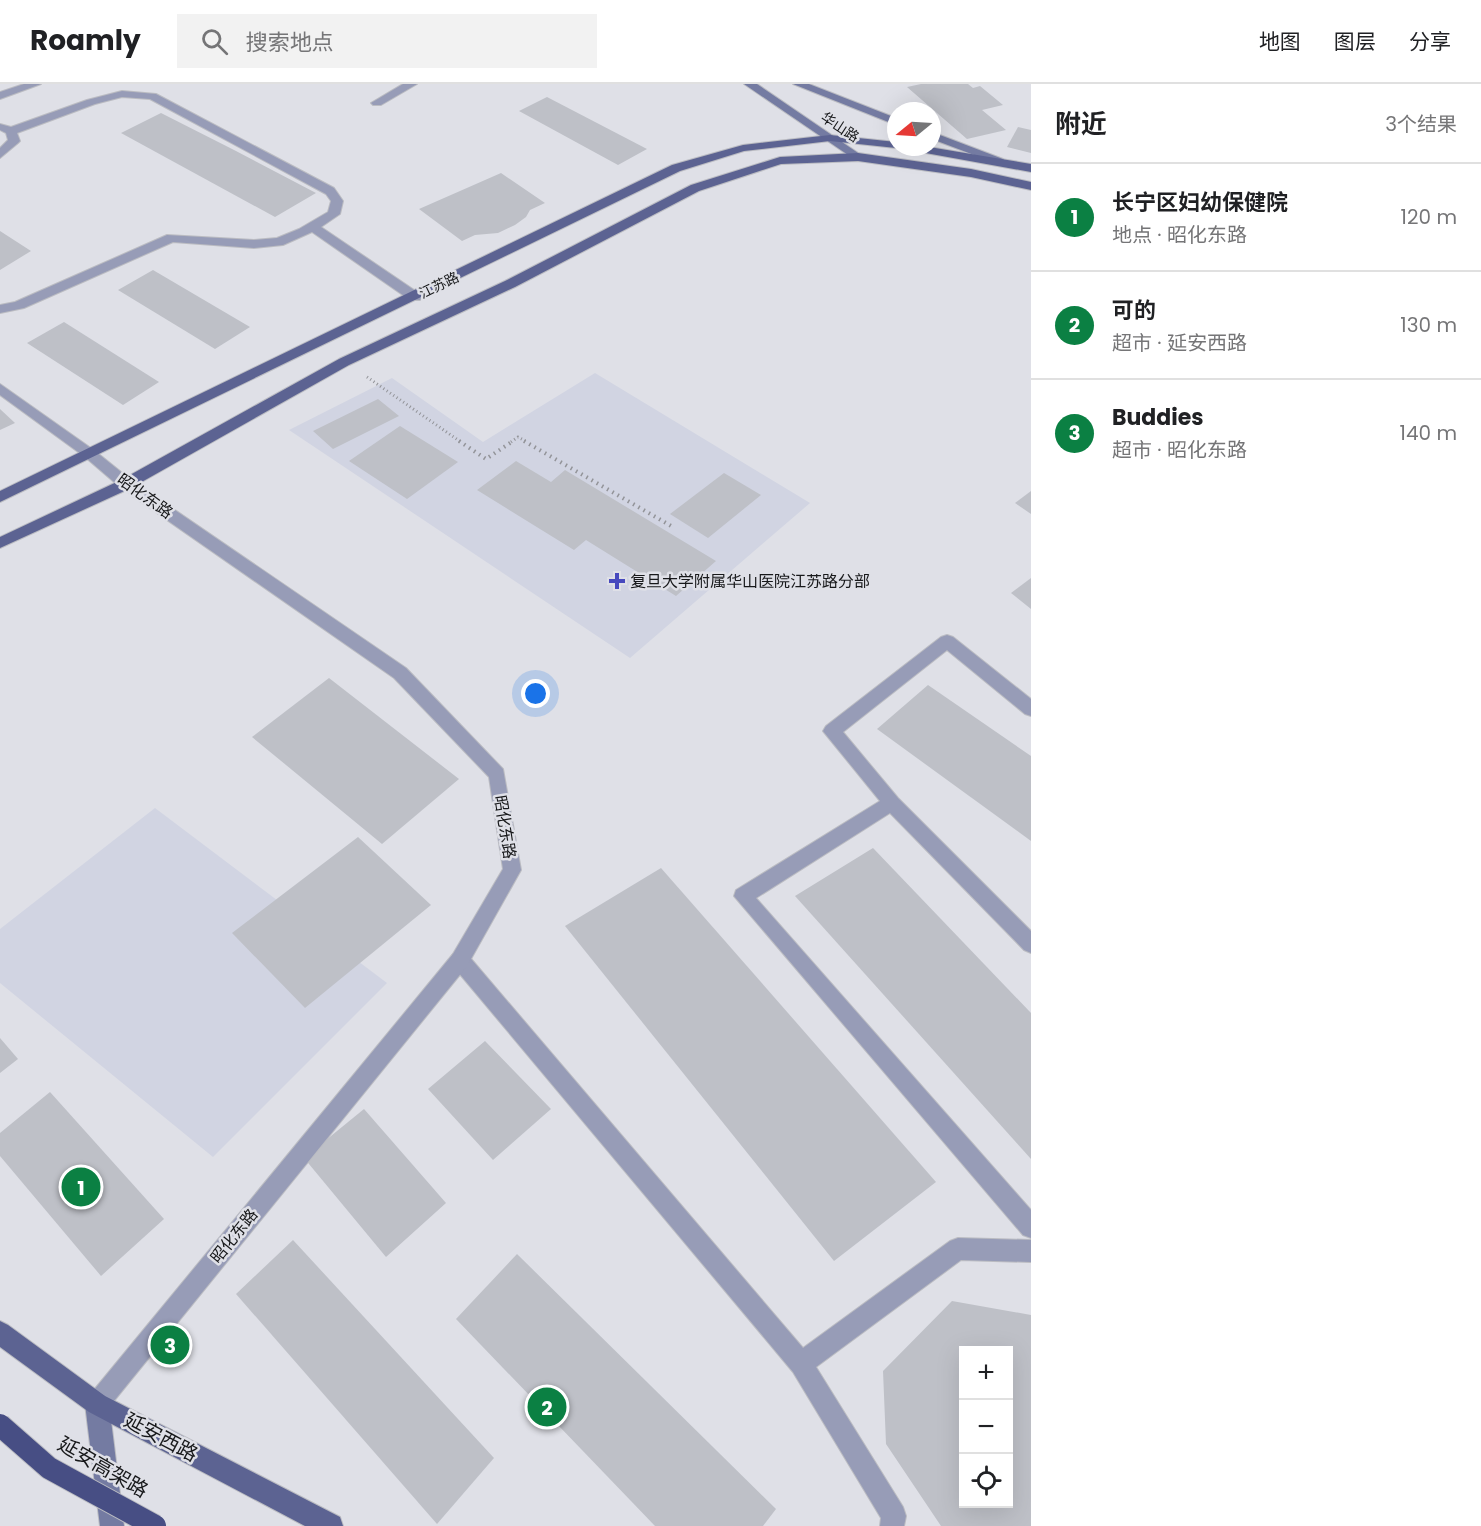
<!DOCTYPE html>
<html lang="zh">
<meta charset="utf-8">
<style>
body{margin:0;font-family:Poppins,"Noto Sans SC",sans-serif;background:#f2f2f2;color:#202124}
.controls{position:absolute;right:18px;bottom:18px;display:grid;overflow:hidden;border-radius:0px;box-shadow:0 6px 24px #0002}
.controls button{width:54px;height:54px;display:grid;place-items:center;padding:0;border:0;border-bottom:2px solid #e0e0e0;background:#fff;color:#202124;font:30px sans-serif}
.compass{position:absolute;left:887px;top:18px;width:54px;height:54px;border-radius:50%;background:#fff;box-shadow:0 6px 24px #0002;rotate:252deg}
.you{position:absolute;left:536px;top:610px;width:21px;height:21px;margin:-15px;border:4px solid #fff;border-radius:50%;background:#1a73e8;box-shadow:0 0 0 9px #1a73e833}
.badge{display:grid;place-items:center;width:39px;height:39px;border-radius:50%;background:#0b8043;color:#fff;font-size:20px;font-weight:700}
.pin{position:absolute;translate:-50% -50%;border:3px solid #fff;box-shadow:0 2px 6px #0006}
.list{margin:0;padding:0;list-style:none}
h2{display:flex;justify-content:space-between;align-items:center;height:78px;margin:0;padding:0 24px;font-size:26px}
h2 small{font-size:20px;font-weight:400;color:#757577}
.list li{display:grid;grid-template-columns:39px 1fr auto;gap:18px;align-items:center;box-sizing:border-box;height:108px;padding:0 24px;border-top:2px solid #e0e0e0}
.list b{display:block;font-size:22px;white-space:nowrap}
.list p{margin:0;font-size:20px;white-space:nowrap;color:#757577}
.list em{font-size:20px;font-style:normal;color:#757577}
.icon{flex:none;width:33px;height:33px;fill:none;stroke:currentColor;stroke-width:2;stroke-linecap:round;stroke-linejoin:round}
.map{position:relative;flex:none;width:1031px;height:1442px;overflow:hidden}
header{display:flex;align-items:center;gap:36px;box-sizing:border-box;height:84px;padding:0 30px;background:#fff;border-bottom:2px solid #e0e0e0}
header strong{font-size:28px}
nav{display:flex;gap:33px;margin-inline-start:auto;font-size:21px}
.search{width:420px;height:54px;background:#f2f2f2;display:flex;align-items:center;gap:15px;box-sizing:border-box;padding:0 21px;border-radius:0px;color:#757577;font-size:22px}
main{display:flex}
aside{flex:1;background:#fff}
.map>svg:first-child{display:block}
.built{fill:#d1d4e2}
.building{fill:#bec0c7;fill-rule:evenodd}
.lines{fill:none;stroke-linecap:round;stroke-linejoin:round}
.lane-casing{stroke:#bbbcc2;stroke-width:2}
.street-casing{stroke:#bbbcc2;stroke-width:2}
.secondary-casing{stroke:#bbbcc2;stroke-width:2}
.primary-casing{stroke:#bbbcc2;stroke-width:2}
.path-far1{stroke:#939499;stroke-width:3;stroke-dasharray:1 3;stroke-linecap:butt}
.path{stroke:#939499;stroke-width:4;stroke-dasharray:1.5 4.5;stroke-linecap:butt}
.lane{fill:#979cb7;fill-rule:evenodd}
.street{fill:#979cb7;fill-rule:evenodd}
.secondary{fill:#747ba2;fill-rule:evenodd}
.primary{fill:#5c6392;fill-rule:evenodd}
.highway-bridge-casing{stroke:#bbbcc2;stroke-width:24;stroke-linecap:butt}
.highway-bridge{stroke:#474e84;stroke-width:22}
.poi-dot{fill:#4749be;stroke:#dfe0e7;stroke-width:2}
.labels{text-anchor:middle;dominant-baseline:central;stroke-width:5;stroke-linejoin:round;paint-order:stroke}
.far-street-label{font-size:14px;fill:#17181a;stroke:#dfe0e7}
.street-label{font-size:16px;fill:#17181a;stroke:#dfe0e7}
.poi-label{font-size:16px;fill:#17181a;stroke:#dfe0e7;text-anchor:start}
.near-street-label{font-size:20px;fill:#17181a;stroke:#dfe0e7}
</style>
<header>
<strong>Roamly</strong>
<div class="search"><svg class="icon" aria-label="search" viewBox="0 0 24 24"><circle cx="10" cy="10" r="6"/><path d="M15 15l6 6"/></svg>搜索地点</div>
<nav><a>地图</a><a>图层</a><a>分享</a></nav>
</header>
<main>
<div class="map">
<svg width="1031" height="1442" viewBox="0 0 1031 1442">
<rect width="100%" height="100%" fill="#dfe0e7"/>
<g class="built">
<polygon points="595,289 810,419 630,574 289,346 392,294 483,358"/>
<polygon points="155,724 387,899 213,1073 0,899 0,845"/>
</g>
<g class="building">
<polygon points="921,0 968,0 973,4 980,2 1003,21 982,26 1006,46 967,55 907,3"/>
<polygon points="547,13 647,65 618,81 519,27"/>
<polygon points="161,29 236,67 316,109 275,133 121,49"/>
<polygon points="1018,43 1031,46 1031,69 1007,63"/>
<polygon points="501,89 545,119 530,126 526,133 515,141 498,149 475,151 462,157 419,125"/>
<polygon points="0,147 31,167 0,186"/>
<polygon points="153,186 250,243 215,265 118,206"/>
<polygon points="64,238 159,298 123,321 27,259"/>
<polygon points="378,315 399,332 333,365 313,347"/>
<polygon points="0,325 15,339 0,346"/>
<polygon points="400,342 458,378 407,415 349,377"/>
<polygon points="516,377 551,398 565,386 716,477 676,512 586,456 574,466 477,406"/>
<polygon points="724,389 761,411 708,454 670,430"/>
<polygon points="1031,407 1031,430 1015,419"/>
<polygon points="1031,494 1031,525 1011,509"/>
<polygon points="329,594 459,695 382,760 252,653"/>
<polygon points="928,601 1031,672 1031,757 877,645"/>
<polygon points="358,753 431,821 305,924 232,849"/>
<polygon points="873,764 1031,929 1031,1075 795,812"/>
<polygon points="661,784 936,1098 834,1177 565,842"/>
<polygon points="0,954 18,975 0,989"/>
<polygon points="485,957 551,1025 493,1076 428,1005"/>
<polygon points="50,1008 164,1135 101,1192 0,1072 0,1049"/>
<polygon points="364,1025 446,1119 386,1173 304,1074"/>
<polygon points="293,1156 494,1374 437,1440 236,1210"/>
<polygon points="517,1170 776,1425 763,1442 655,1442 456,1235"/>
<path d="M952,1217L1031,1231V1442H941L886,1360L883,1287ZM964,1266H1008V1420H964Z"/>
</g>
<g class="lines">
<defs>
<g id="lane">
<polygon points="403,0 417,0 381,21 373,21 371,19"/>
<polygon points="122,7 156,10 334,104 343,117 340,130 321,143 420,210 422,213 420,216 410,216 312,148 283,161 254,164 173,158 24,224 0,229 0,221 15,218 167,151 254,156 277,154 299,145 328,128 331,117 326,110 150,15 122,13 95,20 17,49 20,57 18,59 0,74 0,64 8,56 6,49 0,46 0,40 11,43 87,16"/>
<polygon points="947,551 953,553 1031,615 1031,632 1025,630 947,566 843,648 898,714 1031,847 1031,869 1024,866 890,729 756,814 1031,1126 1031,1154 1023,1151 734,812 736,806 880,717 823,647 826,642 941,553"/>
<polygon points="460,867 467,870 803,1264 950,1157 958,1154 1031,1156 1031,1178 961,1176 816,1283 903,1423 906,1432 904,1442 880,1442 881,1434 793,1288 453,882 450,876 453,870"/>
</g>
<g id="street">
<polygon points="24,0 41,0 0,15 0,8"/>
<polygon points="0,300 95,367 131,396 406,584 503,685 521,786 467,882 105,1328 97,1332 89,1328 85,1320 89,1312 453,870 503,785 489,693 394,594 121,404 85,373 0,311"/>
</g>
<g id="secondary">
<polygon points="744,0 757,0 864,73 858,77 854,75"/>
<polygon points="793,0 809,0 896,34 896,41"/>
<polygon points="932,48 1003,75 1005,77 999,81 995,79 932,55"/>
<polygon points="97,1308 105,1312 109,1320 124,1442 100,1442 85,1320 89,1312"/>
</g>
<g id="primary">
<polygon points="830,51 896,58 896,63 900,63 896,64 830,57 744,67 680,87 0,418 0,407 672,81 743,61"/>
<polygon points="903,63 929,63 1031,80 1031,88 909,66"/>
<polygon points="858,69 971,85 1031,98 1031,106 971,93 858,77 781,80 699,107 515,203 349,281 131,404 0,464 0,453 121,396 339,275 505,197 691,101 780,73"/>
<polygon points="0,1237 8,1241 105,1312 340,1433 343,1442 305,1442 89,1328 0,1263"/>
</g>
</defs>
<use href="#lane" class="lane-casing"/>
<use href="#street" class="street-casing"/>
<use href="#secondary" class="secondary-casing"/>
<use href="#primary" class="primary-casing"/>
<g class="path-far1">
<polyline points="367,293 461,358"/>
<polyline points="511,358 518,353 527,358"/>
</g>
<g class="path">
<polyline points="459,357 486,375 513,357"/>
<polyline points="524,357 673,443"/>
</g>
<use href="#lane" class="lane"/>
<use href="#street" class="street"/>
<use href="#secondary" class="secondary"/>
<use href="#primary" class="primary"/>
<defs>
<polyline id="highway-bridge" points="0,1341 49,1384 155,1442"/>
</defs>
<use href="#highway-bridge" class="highway-bridge-casing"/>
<use href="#highway-bridge" class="highway-bridge"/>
</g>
<path class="poi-dot" d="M614 488h6v6h6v6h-6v6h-6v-6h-6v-6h6z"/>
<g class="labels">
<g class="far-street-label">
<text transform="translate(840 43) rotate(33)">华山路</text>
<text transform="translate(439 201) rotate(-26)">江苏路</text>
</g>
<g class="street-label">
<text transform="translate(145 412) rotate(36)">昭化东路</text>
<text transform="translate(505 743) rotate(81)">昭化东路</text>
<text transform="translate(234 1152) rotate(-51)">昭化东路</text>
</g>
<g class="poi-label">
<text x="630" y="497">复旦大学附属华山医院江苏路分部</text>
</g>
<g class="near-street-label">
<text transform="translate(161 1353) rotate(28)">延安西路</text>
<text transform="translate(103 1383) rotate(30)">延安高架路</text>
</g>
</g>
</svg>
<div class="controls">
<button>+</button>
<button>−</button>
<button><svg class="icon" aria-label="locate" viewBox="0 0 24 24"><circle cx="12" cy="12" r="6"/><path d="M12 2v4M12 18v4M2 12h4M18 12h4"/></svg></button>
</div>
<svg class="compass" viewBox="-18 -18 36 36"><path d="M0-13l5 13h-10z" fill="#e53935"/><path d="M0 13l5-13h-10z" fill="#757577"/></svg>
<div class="you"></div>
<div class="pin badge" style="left:81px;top:1103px">1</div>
<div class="pin badge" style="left:547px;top:1323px">2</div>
<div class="pin badge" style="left:170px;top:1261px">3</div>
</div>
<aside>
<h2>附近<small>3个结果</small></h2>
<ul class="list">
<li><span class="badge">1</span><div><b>长宁区妇幼保健院</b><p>地点 · 昭化东路</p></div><em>120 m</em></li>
<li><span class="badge">2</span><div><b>可的</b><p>超市 · 延安西路</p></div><em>130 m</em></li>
<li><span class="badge">3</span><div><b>Buddies</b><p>超市 · 昭化东路</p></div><em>140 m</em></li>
</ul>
</aside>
</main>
